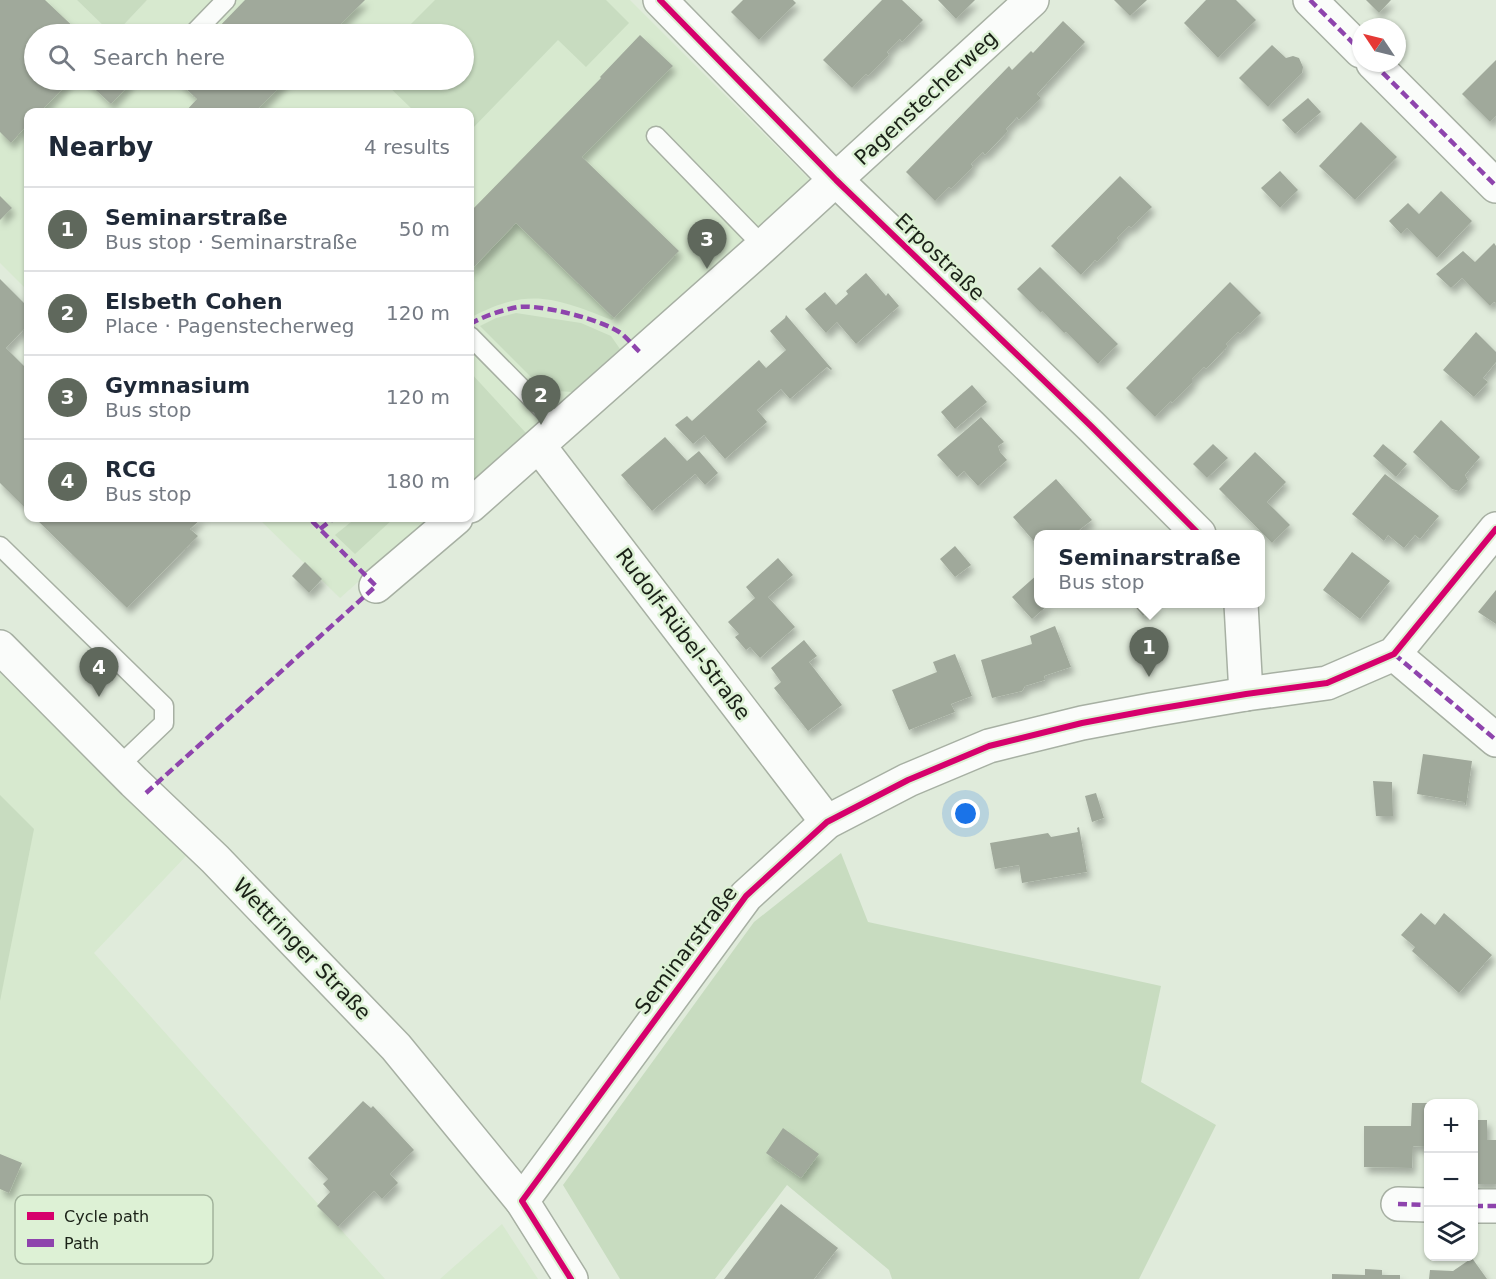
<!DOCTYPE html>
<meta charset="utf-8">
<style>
body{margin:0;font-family:"DejaVu Sans",sans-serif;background:#f6f6f7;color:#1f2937}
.controls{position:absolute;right:18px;bottom:18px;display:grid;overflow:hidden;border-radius:12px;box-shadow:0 2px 4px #0004}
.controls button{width:54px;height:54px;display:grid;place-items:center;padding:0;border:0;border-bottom:2px solid #e0e1e3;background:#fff;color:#1f2937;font:30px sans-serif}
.compass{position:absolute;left:1352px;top:18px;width:54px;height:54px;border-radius:50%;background:#fff;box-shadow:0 2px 4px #0004;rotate:305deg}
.you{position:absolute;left:966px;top:814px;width:21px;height:21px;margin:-15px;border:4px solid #fff;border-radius:50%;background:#1a73e8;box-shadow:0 0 0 9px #1a73e833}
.badge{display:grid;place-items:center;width:39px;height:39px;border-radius:50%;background:#5f685c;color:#fff;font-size:20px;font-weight:700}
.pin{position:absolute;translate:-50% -50px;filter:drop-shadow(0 2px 3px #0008)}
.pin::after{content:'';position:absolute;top:32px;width:21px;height:18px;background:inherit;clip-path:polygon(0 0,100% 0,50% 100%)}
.popup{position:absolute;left:1034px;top:530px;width:231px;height:78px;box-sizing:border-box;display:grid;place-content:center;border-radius:12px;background:#fff;filter:drop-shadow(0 2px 4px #0005);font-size:20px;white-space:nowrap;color:#747a83}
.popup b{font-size:22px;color:#1f2937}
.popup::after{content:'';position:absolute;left:50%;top:100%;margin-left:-12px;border:12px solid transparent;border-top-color:#fff}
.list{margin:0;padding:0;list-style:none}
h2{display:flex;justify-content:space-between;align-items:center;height:78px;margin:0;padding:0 24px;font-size:26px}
h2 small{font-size:20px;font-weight:400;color:#747a83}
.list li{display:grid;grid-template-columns:39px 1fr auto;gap:18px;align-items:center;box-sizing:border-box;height:84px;padding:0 24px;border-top:2px solid #e0e1e3}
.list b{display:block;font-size:22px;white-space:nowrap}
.list p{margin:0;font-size:20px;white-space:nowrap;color:#747a83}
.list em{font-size:20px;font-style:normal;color:#747a83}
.icon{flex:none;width:33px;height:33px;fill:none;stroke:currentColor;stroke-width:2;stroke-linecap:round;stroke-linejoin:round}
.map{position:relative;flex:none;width:1496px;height:1279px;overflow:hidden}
.search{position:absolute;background:#fff;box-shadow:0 2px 4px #0004;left:24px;top:24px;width:450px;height:66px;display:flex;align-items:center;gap:15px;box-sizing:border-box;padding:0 21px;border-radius:33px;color:#747a83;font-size:22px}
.panel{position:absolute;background:#fff;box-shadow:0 2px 4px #0004;left:24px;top:108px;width:450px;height:414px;border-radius:12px}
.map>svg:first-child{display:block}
.built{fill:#d7e9cf}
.green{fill:#c8dcc0}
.building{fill:#a0a99b;filter:url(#shadow)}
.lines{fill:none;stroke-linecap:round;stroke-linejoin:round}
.lane-casing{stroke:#a7b0a3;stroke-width:21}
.street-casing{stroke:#a7b0a3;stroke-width:36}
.secondary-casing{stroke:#a7b0a3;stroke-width:36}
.lane{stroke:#fafcfa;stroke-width:18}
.street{stroke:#fafcfa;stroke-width:33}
.secondary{stroke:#fafcfa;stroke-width:33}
.quiet{stroke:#8e44ad;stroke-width:4.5;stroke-dasharray:9 4.5;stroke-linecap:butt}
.cycleway-casing{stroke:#ddf1d5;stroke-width:10}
.cycleway{stroke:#d6006c;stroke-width:6}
.labels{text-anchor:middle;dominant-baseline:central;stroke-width:5;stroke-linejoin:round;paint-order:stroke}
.street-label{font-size:21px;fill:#1a2117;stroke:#ddf1d5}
.key{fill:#ddf1d5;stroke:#a2b39c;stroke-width:1.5}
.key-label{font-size:16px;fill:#1a2117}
</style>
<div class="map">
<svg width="1496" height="1279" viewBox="0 0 1496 1279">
<defs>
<filter id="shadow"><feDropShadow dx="3.5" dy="6" stdDeviation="3" flood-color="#0004"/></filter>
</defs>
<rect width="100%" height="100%" fill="#e0ebdb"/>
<g class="built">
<polygon points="0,0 77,0 112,34 34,34 34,80 464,80 464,34 115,34 147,0 630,0 810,180 470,483 470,112 28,112 28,291 0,263"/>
<polygon points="258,518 430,518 340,598"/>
<polygon points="0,672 186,856 94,953 385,1279 0,1279"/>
<polygon points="502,1224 538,1279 440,1279"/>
</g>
<g class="green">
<polygon points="77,0 147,0 115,34 112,34"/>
<polygon points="435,0 606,0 629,23 586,67 558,40 470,131 470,112 415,112 382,80 464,80 464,34 401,34"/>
<path d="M516,223L614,318L612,320C553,297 528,287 470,318V281L473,277L470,271Z"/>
<polygon points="516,313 581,323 611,336 620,349 572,392 544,390 480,326 496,318"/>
<polygon points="470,372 526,433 470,483"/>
<polygon points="356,518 394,518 355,554 335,535"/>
<polygon points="0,795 34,829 0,1001"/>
<polygon points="841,853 868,922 1161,986 1141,1082 1216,1125 1139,1279 892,1279 889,1270 787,1185 715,1279 620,1279 563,1185 754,922"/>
</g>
<g class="building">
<polygon points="0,0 45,0 81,34 34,34 34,80 71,80 40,112 28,112 28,124 11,143 0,132"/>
<polygon points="245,0 365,0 331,34 212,34"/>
<polygon points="743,0 793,0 796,3 759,40 731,12"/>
<polygon points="882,0 902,0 923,20 902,42 900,39 887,52 889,55 868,76 866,74 852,88 823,60"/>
<polygon points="938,0 975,0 956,19"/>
<polygon points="1114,0 1147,0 1130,16"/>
<polygon points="1206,0 1236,0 1256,20 1218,58 1184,23"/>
<polygon points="1366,0 1391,0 1379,13"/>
<polygon points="1063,21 1085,42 1037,94 1041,98 1019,120 1017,117 1006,129 1008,131 985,155 983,152 971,164 973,167 951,189 949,187 935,201 906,172 1009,66 1012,70 1031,51 1033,53"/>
<polygon points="640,35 673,66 582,157 679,251 614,318 516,223 470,271 470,212 601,78 600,77"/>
<polygon points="1272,45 1286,58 1293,56 1299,58 1303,67 1302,73 1268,107 1239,78"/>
<polygon points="1496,60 1496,116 1490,122 1462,94"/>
<polygon points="85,80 127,80 131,83 111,104"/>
<polygon points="177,80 287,80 257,110 259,112 185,112 197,99"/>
<polygon points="1308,98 1321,112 1295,134 1282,120"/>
<polygon points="1361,122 1397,157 1355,200 1319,166"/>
<polygon points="1280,171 1298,190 1280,208 1261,188"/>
<polygon points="1120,176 1152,207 1131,228 1129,226 1117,238 1119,240 1097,262 1095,260 1081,275 1051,246"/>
<polygon points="1441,191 1472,221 1437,258 1407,228 1401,234 1389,221 1408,203 1419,214"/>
<polygon points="0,196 12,208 0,220"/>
<polygon points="1494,243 1496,246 1496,303 1494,302 1490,306 1462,278 1451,288 1436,274 1463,251 1475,262"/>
<polygon points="1040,267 1118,344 1098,364 1066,332 1064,333 1042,311 1041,313 1017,289"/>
<polygon points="866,273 886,296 888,293 899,306 856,344 837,322 826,333 805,309 825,292 836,305 848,294 846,291"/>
<polygon points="0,279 28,307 28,327 27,326 6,348 28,370 28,511 0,483"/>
<polygon points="1230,282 1261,313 1240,334 1238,332 1226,344 1228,346 1206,369 1204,367 1192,379 1192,383 1172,403 1171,401 1155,417 1126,388"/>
<polygon points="786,315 832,369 831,370 827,367 790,399 781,389 757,410 767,422 725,459 704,435 693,444 675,425 687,416 692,421 759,360 766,368 786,350 770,331 785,318"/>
<polygon points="1476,332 1496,352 1496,362 1483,378 1488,382 1474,397 1443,370"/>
<polygon points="972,385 987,402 955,429 941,412"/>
<polygon points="981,417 1004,442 998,446 1000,452 1007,460 978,486 964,471 957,477 937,455"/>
<polygon points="1441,420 1480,457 1465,475 1468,481 1459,491 1452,489 1413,452"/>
<polygon points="665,437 687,461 699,451 718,473 705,485 695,474 652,511 621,475"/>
<polygon points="1213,444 1228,458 1207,478 1193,464"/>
<polygon points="1383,444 1407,464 1396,477 1373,456"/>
<polygon points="1255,452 1286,482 1267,502 1290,525 1272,543 1219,489"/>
<polygon points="1385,474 1439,516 1420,539 1415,535 1404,548 1388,535 1384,541 1352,514"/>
<polygon points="1056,479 1092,520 1074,534 1038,534 1038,546 1013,517"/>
<polygon points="35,518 202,518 190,529 198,536 127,608"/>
<polygon points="955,546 971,565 955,577 940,559"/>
<polygon points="1352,552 1390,581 1360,619 1323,590"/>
<polygon points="778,558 793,575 768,597 795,627 760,658 750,647 746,650 735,637 739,634 728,622 755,598 746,587"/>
<polygon points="305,562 322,579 309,593 292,576"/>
<polygon points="1038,574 1038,604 1049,604 1032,619 1012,597"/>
<polygon points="1496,590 1496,624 1478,612"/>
<polygon points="1133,604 1157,604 1143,616"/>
<polygon points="1055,626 1071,667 1044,676 1045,680 1025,686 1022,691 992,698 981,660 1032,644 1030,636"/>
<polygon points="804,640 817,656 809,662 842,705 808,731 774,688 781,682 771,668"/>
<polygon points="955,654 972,696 951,704 955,712 909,730 892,690 937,672 933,662"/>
<polygon points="1423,754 1472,761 1466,806 1464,802 1417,794"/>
<polygon points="1373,781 1392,782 1393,816 1376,816"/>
<polygon points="1096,793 1104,818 1092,822 1085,796"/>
<polygon points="1079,827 1087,872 1022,883 1019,865 995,869 990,843 1048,833 1051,837 1078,832 1077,828"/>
<polygon points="1421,913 1435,925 1444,913 1492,955 1459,993 1412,951 1415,947 1401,935"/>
<polygon points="363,1101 371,1108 373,1106 414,1150 390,1174 398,1183 382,1199 374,1191 338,1227 317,1206 330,1192 323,1184 328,1179 308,1158"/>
<polygon points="1412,1103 1428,1103 1428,1147 1413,1146 1412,1168 1364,1167 1364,1126 1411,1126"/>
<polygon points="1474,1120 1487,1120 1487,1140 1496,1140 1496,1184 1474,1184"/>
<polygon points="783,1128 819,1154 801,1178 766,1153"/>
<polygon points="0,1154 22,1163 9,1193 0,1189"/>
<polygon points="781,1204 838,1248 814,1279 724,1279"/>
<polygon points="1472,1258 1487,1279 1429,1279 1430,1270 1453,1271"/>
<polygon points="1365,1269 1382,1270 1382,1275 1400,1275 1400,1279 1332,1279 1332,1274 1365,1275"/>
</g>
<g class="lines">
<defs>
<g id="lane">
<polyline points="193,34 226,0"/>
<polyline points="656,136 763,246"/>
<polyline points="470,336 560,427"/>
<polyline points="0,546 164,706 164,723 119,766"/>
</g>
<g id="street">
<polyline points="660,0 836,180 1092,427 1199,534"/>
<polyline points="1310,0 1361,51"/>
<polyline points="1373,63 1496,186"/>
<polyline points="539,446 827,822"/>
<polyline points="470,506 763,246 1032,0"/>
<polyline points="376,586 456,518"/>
<polyline points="1241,604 1246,694"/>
<polyline points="1394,654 1496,740"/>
<polyline points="522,1201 746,896 827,822 908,780 989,746 1082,723 1151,710 1246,694 1327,683 1394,654 1496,529"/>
<polyline points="1398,1204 1428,1205"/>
<polyline points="1474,1206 1496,1206"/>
</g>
<polyline id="secondary" points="0,647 134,782 215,859 396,1047 522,1201 571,1279"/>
</defs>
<use href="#lane" class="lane-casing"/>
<use href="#street" class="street-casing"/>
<use href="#secondary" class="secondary-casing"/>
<use href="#lane" class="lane"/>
<use href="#street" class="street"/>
<use href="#secondary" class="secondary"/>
<g class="quiet">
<polyline points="1310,0 1361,51"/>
<polyline points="1373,63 1496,186"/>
<path d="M470,324C484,316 502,310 518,307C541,304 604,320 622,334C629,340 635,348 642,354"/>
<polyline points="320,529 334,518"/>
<polyline points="1394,654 1496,740"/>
<polyline points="146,793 376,586 309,518"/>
<polyline points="1398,1204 1428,1205"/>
<polyline points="1474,1206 1496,1206"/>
</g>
<defs>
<g id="cycleway">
<polyline points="660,0 836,180 1092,427 1199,534"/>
<polyline points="571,1279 522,1201 746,896 827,822 908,780 989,746 1082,723 1151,710 1246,694 1327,683 1394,654 1496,529"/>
</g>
</defs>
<use href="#cycleway" class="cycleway-casing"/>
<use href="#cycleway" class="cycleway"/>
</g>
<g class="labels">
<g class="street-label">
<text transform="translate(926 98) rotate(-43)">Pagenstecherweg</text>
<text transform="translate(940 257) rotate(44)">Erpostraße</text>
<text transform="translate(683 634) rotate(53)">Rudolf-Rübel-Straße</text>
<text transform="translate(302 949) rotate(46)">Wettringer Straße</text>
<text transform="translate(686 950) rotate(-53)">Seminarstraße</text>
</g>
</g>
<rect x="15" y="1195" width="198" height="69" rx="9" class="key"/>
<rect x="27" y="1212" width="27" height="8" fill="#d6006c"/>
<rect x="27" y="1239" width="27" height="8" fill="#8e44ad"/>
<g class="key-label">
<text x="64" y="1222">Cycle path</text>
<text x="64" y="1249">Path</text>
</g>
</svg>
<div class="controls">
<button>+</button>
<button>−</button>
<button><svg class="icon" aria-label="layers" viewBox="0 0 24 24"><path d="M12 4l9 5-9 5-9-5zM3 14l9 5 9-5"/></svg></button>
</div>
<svg class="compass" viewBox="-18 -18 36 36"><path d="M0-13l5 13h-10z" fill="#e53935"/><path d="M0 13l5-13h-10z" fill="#747a83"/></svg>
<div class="you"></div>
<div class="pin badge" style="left:1149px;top:677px">1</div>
<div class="popup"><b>Seminarstraße</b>Bus stop</div>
<div class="pin badge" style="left:541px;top:425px">2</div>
<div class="pin badge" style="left:707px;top:269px">3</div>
<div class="pin badge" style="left:99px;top:697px">4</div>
<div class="search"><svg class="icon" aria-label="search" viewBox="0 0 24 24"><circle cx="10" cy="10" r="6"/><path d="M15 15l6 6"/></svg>Search here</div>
<section class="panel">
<h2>Nearby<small>4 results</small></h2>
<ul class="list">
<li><span class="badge">1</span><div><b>Seminarstraße</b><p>Bus stop · Seminarstraße</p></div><em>50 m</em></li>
<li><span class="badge">2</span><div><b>Elsbeth Cohen</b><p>Place · Pagenstecherweg</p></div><em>120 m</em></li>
<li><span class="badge">3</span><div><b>Gymnasium</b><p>Bus stop</p></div><em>120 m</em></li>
<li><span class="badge">4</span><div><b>RCG</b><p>Bus stop</p></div><em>180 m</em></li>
</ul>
</section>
</div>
